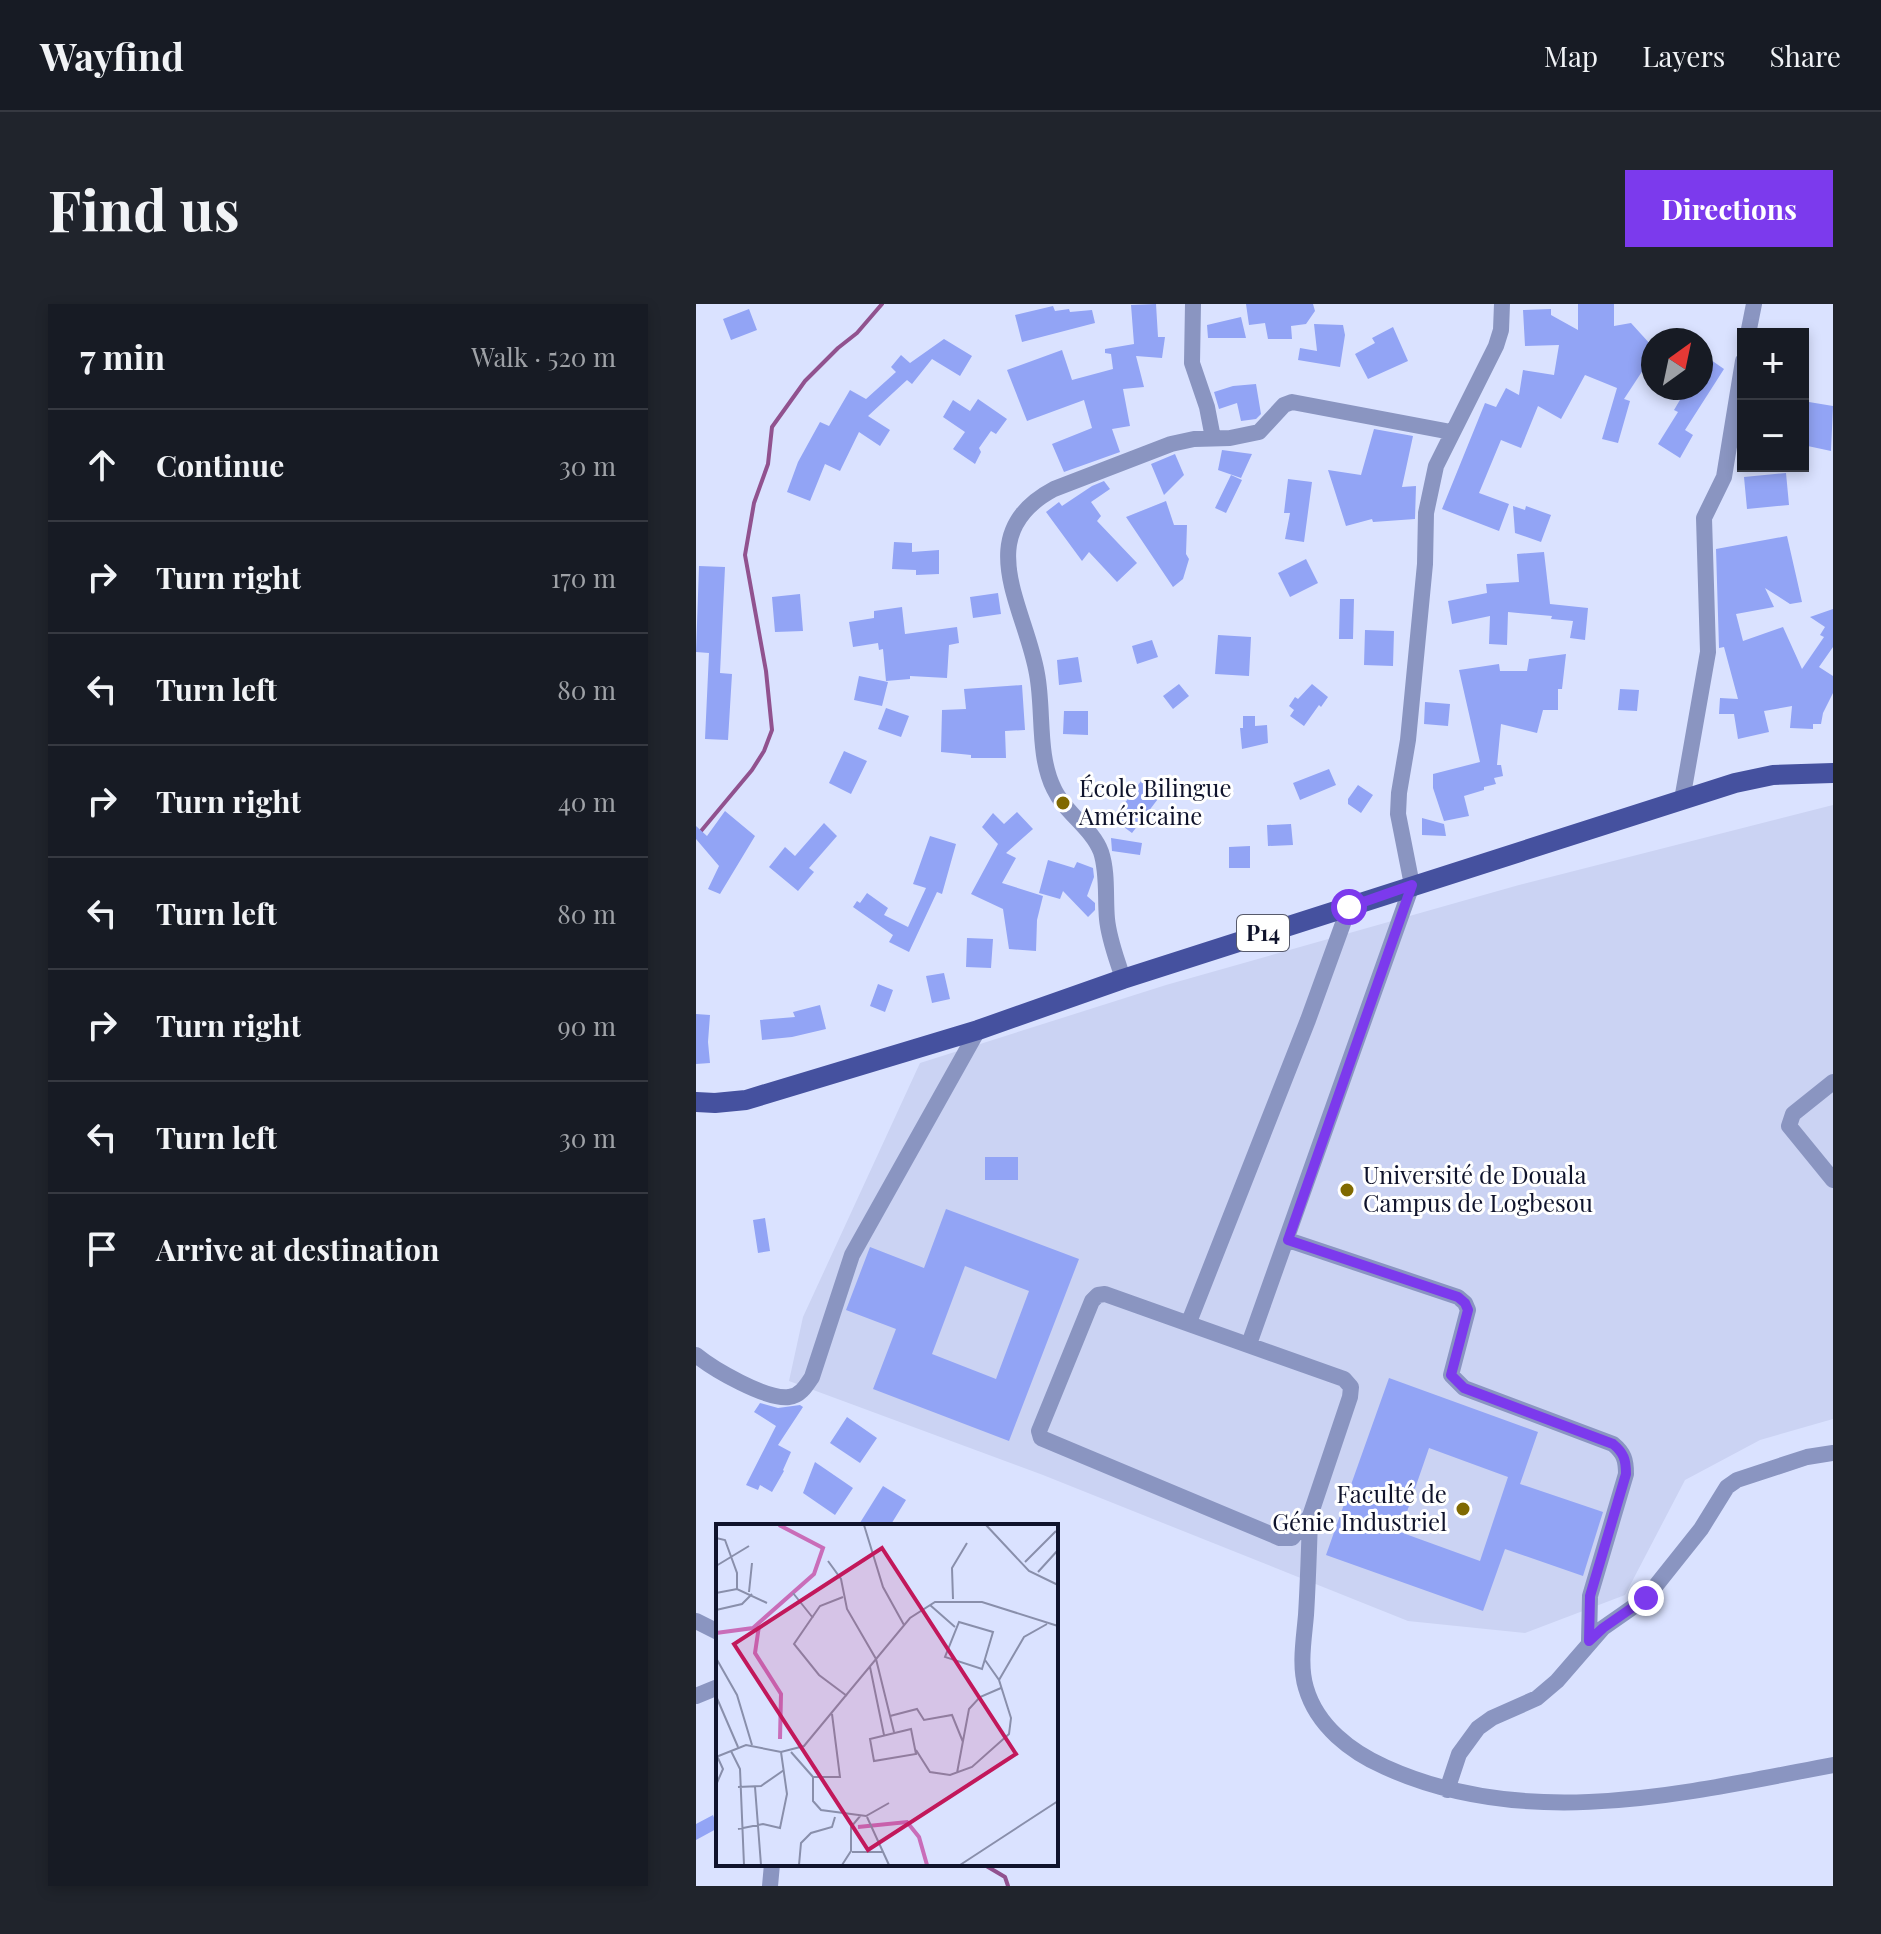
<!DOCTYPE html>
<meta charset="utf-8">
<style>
:root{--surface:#171b24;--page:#20242c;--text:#f1f3f6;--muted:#9ea1a6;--line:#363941;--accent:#7c3aed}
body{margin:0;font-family:"Playfair Display",serif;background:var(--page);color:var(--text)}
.controls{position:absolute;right:24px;top:24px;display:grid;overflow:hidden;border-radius:0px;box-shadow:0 4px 12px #0003}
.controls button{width:72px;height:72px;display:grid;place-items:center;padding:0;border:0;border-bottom:2px solid var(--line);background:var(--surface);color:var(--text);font:40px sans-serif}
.compass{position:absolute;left:945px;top:24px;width:72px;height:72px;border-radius:50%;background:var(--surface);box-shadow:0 4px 12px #0003;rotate:33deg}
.stop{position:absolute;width:24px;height:24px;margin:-18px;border:6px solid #7c3aed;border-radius:50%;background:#fff}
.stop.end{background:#7c3aed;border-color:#fff;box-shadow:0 2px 8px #0008}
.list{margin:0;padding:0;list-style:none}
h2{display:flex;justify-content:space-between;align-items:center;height:104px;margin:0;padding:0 32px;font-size:34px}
h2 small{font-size:26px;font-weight:400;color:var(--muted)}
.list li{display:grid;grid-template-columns:52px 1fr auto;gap:24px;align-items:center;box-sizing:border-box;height:112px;padding:0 32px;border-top:2px solid var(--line)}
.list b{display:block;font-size:30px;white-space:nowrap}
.list em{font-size:26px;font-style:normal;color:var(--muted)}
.icon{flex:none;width:44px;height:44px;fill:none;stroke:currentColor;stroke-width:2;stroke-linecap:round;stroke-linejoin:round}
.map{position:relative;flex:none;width:1137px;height:1582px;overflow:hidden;border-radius:0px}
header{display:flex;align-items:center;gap:48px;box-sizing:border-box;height:112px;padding:0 40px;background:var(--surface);border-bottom:2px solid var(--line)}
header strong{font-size:38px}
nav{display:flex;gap:44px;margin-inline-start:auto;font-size:28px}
.intro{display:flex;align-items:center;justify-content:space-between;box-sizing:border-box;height:192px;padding:0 48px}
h1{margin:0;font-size:56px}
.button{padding:20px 36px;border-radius:0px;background:var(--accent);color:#fff;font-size:28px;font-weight:700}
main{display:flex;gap:48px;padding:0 48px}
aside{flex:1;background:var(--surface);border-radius:0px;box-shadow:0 4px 12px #0003}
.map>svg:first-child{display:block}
.built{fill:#cbd3f3}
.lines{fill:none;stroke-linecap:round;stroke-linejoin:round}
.stream{stroke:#91528f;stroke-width:4}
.building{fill:#92a4f5;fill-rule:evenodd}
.minor{stroke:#8a95c1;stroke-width:16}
.major{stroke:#45519f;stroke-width:20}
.route{stroke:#7c3aed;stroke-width:10}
.poi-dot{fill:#806901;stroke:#fff;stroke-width:3}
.labels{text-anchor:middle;stroke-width:6;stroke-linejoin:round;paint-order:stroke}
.shield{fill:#fff;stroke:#575a6b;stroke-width:2}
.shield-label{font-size:22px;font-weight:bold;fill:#0f132c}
.poi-label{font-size:24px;fill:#0f132c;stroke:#fff;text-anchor:start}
.inset-river{fill:none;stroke:#c96db9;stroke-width:4}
.inset-road{fill:none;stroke:#898fab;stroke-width:2}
.view{fill:#c2185b;fill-opacity:0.15;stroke:#c2185b;stroke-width:4}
.inset-edge{fill:none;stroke:#0f132c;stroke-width:4}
</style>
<header>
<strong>Wayfind</strong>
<nav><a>Map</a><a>Layers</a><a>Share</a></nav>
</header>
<div class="intro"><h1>Find us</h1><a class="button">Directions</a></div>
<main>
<aside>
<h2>7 min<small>Walk · 520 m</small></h2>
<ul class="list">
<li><svg class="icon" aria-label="ahead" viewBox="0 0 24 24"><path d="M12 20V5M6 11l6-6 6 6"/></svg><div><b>Continue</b></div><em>30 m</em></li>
<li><svg class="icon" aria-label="right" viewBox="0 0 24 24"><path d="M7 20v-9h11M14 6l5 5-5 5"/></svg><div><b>Turn right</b></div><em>170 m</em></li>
<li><svg class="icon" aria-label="left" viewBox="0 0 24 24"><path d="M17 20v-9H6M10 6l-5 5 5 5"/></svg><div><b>Turn left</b></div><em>80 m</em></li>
<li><svg class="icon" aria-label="right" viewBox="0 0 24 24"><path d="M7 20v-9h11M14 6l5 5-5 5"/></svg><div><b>Turn right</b></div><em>40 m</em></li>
<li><svg class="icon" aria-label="left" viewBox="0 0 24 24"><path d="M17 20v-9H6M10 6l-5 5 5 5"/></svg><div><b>Turn left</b></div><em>80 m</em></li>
<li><svg class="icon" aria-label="right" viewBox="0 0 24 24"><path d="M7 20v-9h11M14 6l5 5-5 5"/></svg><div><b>Turn right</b></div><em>90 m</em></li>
<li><svg class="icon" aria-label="left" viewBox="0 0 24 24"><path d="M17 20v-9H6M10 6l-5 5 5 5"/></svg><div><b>Turn left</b></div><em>30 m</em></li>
<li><svg class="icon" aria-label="arrive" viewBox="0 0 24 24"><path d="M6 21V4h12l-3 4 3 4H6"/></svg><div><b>Arrive at destination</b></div></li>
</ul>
</aside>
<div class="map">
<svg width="1137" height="1582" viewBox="0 0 1137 1582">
<rect width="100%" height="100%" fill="#dae2ff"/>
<path class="built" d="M1137,501v614l-73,21 -75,40 -60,115 -100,38 -117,-12 -365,-146 -254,-94 14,-64 117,-254 246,-78 353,-100z"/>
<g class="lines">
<path class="stream" d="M0,533l56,-67 12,-19 8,-21 -6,-59 -21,-116 9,-52 14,-39 4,-37 33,-46 33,-33 19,-15 25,-29
M287,1560l22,13 3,9"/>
</g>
<path class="building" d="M460,0l2,33h7l-3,21 -26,-2 8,31 -21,2 7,37 -18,3 8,23 -56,20 -12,-28 40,-16 -8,-28 -57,21 -20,-51 55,-20 10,30 41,-11 -2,-15 -6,-1v-4l29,-5 -3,-39z
M550,0h67l2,7 -9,13 -15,2 1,13h-24l-3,-16 -16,2z
M882,0h36v22l17,-3 20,22 -6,22 -21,32 6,2 -12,42 -16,-4 15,-51 -32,-13 -24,44 -23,-13 -17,42 -20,-8 -22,53 30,11 -10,27 -57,-22 43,-106 11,4 10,-19 13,7 4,-25 31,5 5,-30 -34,1 -2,-36 28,-1v6l27,15z
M357,2l2,5 14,-2 1,3 22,-2 3,13 -73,19 -7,-27z
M53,5l8,21 -26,10 -8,-21z
M545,13l5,21h-38l-1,-13z
M618,20l29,1 2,10 -5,32 -42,-7 2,-12 17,3z
M697,23l15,34 -40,18 -13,-25 20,-11 -3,-5z
M248,35l28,17 -12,20 -28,-17 -20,25 -5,-4 -39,36 22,14 -10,16 -21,-14 -19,39 -15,-7 -15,37 -23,-9 11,-30 22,-40 9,4 21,-36 16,9 30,-27 -5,-5 10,-12 9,8z
M1005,49l23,16 -39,61 8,5 -13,23 -22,-14 20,-32 -4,-2 13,-22h14z
M560,80l5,30 -5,5 -15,2 -4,-18 -18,6 -5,-17 19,-6z
M282,95l29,20 -11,15 -5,-3 -12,17 2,4 -6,12 -22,-15 12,-17 -22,-15 10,-17 17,11z
M1107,97l30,5 -2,45 -28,-6z
M678,125l39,7 -11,51 14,-1 -1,33 -42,3 -1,-3 -26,7 -18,-56 33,5z
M526,146l30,4 -11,24 -23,-8z
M479,150l9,21 -20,20 -13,-31z
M1090,169l3,32 -42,4 -3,-32z
M535,171l11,5 -16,33 -11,-5z
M592,175l24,3 -8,60 -19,-3 5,-26h-6z
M408,177l6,8 -19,13 10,14 -4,5 40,42 -20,19 -28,-30 -7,9 -36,-49 13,-10 3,4 30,-20z
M470,197l8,24h13l-1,29 3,5 -6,20 -10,8 -47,-70z
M817,202l12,4 1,-4 25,9 -10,27 -26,-9z
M1091,232l15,66 -12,2 -25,-16 9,19 -38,7 7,27 40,-14 19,42 22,-32 -4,-2 5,-8 -15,-10 23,-8v38l-14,20 14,9v17l-10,20 -2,11h-8v5l-23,-1 2,-22 -28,5 5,21 -31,7 -4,-25h-15l1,-16 18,1 -14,-52 -5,1 -3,-99z
M198,238l18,1v9l27,-2v24l-23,1v-5l-24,-1z
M848,248l6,52 38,4 -3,32 -15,-2 3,-17 -22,-2 1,-3 -44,-4 -1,33 -18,-1 1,-28 -38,8 -4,-23 39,-8 -1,-9 33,-2 -2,-28z
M610,255l12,24 -28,14 -12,-24z
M3,262l26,1 -5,106 12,1 -4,66 -23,-1 4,-86 -13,-1z
M302,289l3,21 -28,4 -3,-21z
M104,290l3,37 -28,1 -3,-35z
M644,295h14l-1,40h-14z
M206,303l3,27 52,-7 2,16 -10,2 -2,33 -37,-2v3l-24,2 -3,-32 -4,1 -1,-7 -25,4 -4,-25 25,-4v-7z
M669,326l29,1 -1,35 -29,-1z
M522,331l33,2 -2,39 -34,-2z
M456,336l6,17 -21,7 -5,-18z
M870,350l-4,35h-4v21h-15l-6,23 -36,-9 -4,41h4l2,11 -9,2 2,6 -12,3v3l-20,6 5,20 -25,5 -11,-33v-14l47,-12 -21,-92 40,-6 1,7h27l2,-12z
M382,353l4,25 -23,3 -2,-25z
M163,372l29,6 -6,24 -28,-6z
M483,380l10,12 -16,13 -10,-13z
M616,380l16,13 -7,10 -2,-2 -15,21 -14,-10 4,-6 -5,-4 6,-9 3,2z
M326,381l3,45 -20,1 1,27h-35v-3l-30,-3 1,-42 24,-1 -2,-20z
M924,385l19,1 -2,21 -19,-1z
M729,398l25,2 -2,22 -24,-2z
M190,404l23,8 -8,21 -23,-8z
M368,407h24v24l-25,-1z
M547,412h12v10l12,-1 1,18 -26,6 -2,-21h3z
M148,447l23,10 -16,33 -22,-11z
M633,465l7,16 -36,15 -7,-17z
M448,473l20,14 -32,42 -19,-14z
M662,481l15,10 -12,18 -13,-9v-5z
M29,507l30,25 -35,58 -12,-5 11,-23 -23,-27v-13l11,10z
M321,508l16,17 -27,24 10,5 -14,25 41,13 -6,24 -1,31 -27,-2 -6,-40 -32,-15 27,-50 -16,-17 11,-14 11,11z
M726,514l22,6 2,12 -24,-1z
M128,519l13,13 -28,32 5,4 -16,19 -29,-24 16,-20 10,9z
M595,520l2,21 -25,1 -1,-21z
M234,532l26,8 -14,50 -5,-2 -28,60 -20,-10 4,-7 -40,-28 4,-6 3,2 7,-10 21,15 -4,7 24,12 18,-39 -13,-4z
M415,534l31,5 -2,12 -28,-4z
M554,542v22h-21v-21z
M352,556l26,8 3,-6 16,6 1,9 -7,19 8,7v7l-7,7 -25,-26 -3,8 -21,-6z
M271,634l26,1 -2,29 -25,-1z
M248,669l6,26 -18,4 -6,-27z
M182,680l15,6 -8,22 -15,-6z
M124,701l6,24 -34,8 -30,3 -2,-20 35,-3 -2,-5z
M0,710l14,1 -2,27 2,21 -14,1z
M289,853h33v23h-33z
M250,905l133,50 -70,182 -136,-52 23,-60 -50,-19 24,-63 54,21zM269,962l64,25 -33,88 -64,-25z
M69,914l5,33 -12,2 -5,-33z
M693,1074l149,54 -18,52 83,28 -20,64 -78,-27 -22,62 -157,-56zM733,1144l79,29 -28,84 -80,-29z
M64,1099l18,5 22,-3 3,2 -25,38 13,7 -8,18 1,1 -12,21 -12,-7 -2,5 -12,-5 30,-59 -22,-14z
M151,1113l30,21 -17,25 -30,-20z
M119,1158l38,26 -18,27 -32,-22z
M187,1182l23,14 -16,26h-32z
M17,1511l5,13 -22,12v-16z"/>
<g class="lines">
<path class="minor" d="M497,0l-1,59 15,44 6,31
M1052,30l6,-30
M986,496l26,-148 -4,-134 20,-41 19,-116
M427,675c-6,-20 -14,-39 -16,-60 -2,-21 1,-46 -6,-67 -9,-24 -36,-39 -47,-63 -17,-34 -10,-78 -17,-115 -11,-66 -68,-140 17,-185l117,-45 23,-5 36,-1 29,-6 25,-27 8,-3 159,30
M1137,778l-40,32 -4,12 44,54
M592,936l170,57 7,6 3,7 -17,65 13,13 149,56c11,9 13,16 13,30l-36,122 -1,45
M409,990l239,85 7,8 -1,10 -40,119 -18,22h-12l-239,-100 -2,-7 53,-130 6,-6z
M493,1018l119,-302 41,-113
M553,1040l163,-459 -14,-71 1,-21 9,-53 17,-176 1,-51 10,-47 60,-120 5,-16 1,-26
M0,1051c17,14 70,45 93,42 11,-1 17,-11 23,-20l40,-122 126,-225
M614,1214c-1,33 -2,65 -4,97 -2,24 -7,50 0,73 11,38 45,64 79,79 143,65 301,26 448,-2
M0,1317l22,11
M0,1392l22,-9
M751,1486l12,-36 19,-26 14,-10 45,-20 20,-17 46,-53 43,-30 55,-69 26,-42 10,-7 70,-23 26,-4
M74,1582l2,-22"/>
<path class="major" d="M0,798l19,1 31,-3 232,-70 145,-51 612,-196 38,-8 60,-2"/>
</g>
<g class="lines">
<path class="route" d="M653,603l63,-22 -124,355 170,57 7,6 3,7 -17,65 13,13 149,56c11,9 13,16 13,30l-36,122 -1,45 14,-13 43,-30"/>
</g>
<g class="poi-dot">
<circle cx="367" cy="499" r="8"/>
<circle cx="651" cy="886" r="8"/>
<circle cx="767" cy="1205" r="8"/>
</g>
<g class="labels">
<rect class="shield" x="541" y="611" width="52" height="36" rx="6"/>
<g class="shield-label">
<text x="567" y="637">P14</text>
</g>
<g class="poi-label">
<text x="383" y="493">École Bilingue<tspan x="383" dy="28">Américaine</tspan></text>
<text x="667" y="880">Université de Douala<tspan x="667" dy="28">Campus de Logbesou</tspan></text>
<text x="751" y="1199" text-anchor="end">Faculté de<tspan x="751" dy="28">Génie Industriel</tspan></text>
</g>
</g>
<g transform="translate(20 1220)">
<rect width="342" height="342" fill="#dae2ff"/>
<path class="inset-river" d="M43,102l-4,27 26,41 -1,45M0,109l37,-5 61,-54 9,-26 -44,-23M142,303l49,-5 12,15 8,28"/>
<path class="inset-road" d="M148,1l19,62 21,38M270,1l43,46 29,14M0,14l9,2 12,33v16M112,37l13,18 6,30 29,50 18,73M309,38l31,-31M0,42l33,-20M322,48l20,-22M33,68l3,-29M0,69l21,-4 30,14M77,69l20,25M127,73l-23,9 -26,38 25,31 28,21M237,75l-1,-31 15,-25M214,81l25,22M0,86l26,-6 10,-10M243,98l34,10 -11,37 -37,-12zM0,134l21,37 15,50M154,143l14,68M283,156l25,-43 23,-13M0,172l22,51M174,192l27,-7 7,11 28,-5 11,27M195,205l5,25 -42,7 -4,-22zM200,226l14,22 20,3 22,-8 37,-33 2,-16 -12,-38 -14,-20M15,227l9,18 4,96M75,228l22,25v24l8,9 45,6 23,-13M0,233l30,-12 35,7 23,-6 106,-128 25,-16h47l76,24M241,249l12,-64 11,-12 21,-9M97,253h27l-8,-63M0,261l7,-16 -6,-13M22,263l23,-1 23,-16M39,263l6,78M151,293l22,48M22,305l25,-5 17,4 7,-34 -6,-42M136,328h30M83,341l2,-22 10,-10 21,-6 3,-10M126,341l9,-14v-24l10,-12M244,341l98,-64"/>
<path class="view" d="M166,24l134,206 -148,96 -134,-206z"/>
<rect width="342" height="342" class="inset-edge"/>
</g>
</svg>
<div class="controls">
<button>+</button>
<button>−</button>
</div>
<svg class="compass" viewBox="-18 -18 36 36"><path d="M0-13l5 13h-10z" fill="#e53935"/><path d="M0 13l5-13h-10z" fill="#9ea1a6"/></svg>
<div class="stop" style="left:653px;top:603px"></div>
<div class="stop end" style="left:950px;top:1294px"></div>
</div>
</main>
